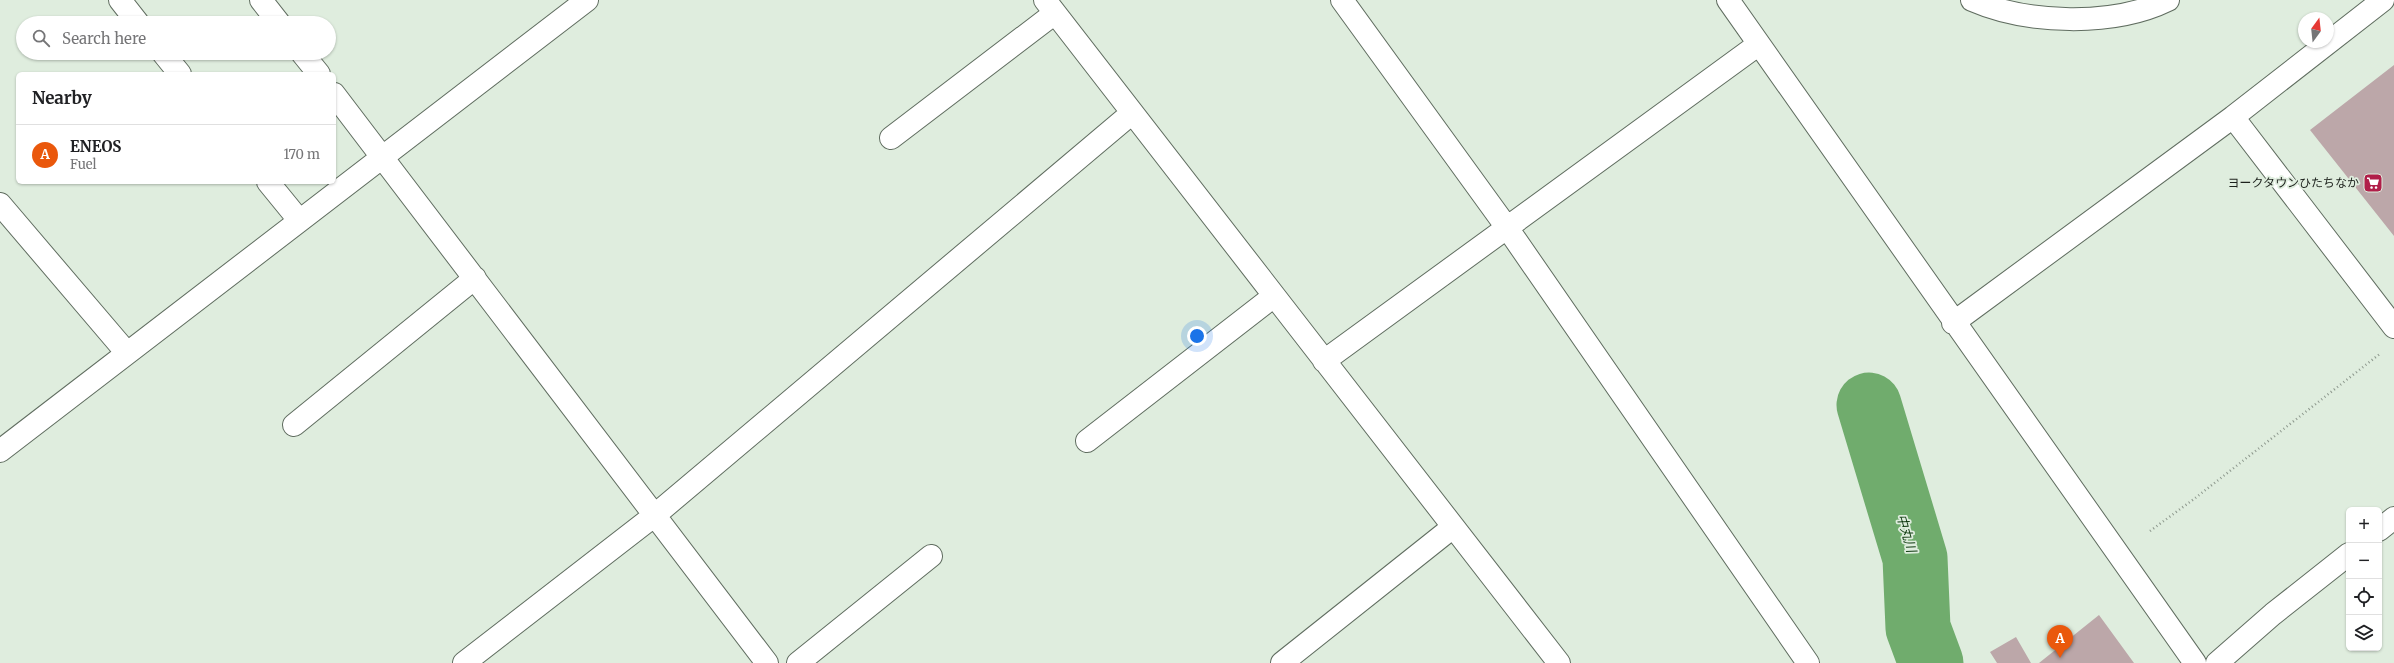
<!DOCTYPE html>
<meta charset="utf-8">
<style>
:root{--surface:#fff;--page:#f6f6f6;--text:#202124;--muted:#757577;--line:#e0e0e0;--accent:#ea580c}
body{margin:0;font-family:Merriweather,"Noto Sans JP",serif;background:var(--page);color:var(--text)}
.controls{position:absolute;right:12px;bottom:12px;display:grid;overflow:hidden;border-radius:6px;box-shadow:0 1px 3px #0004}
.controls button{width:36px;height:36px;display:grid;place-items:center;padding:0;border:0;border-bottom:1px solid var(--line);background:var(--surface);color:var(--text);font:20px sans-serif}
.compass{position:absolute;left:2298px;top:12px;width:36px;height:36px;border-radius:50%;background:var(--surface);box-shadow:0 1px 3px #0004;rotate:15deg}
.you{position:absolute;left:1197px;top:336px;width:14px;height:14px;margin:-10px;border:3px solid #fff;border-radius:50%;background:#1a73e8;box-shadow:0 0 0 6px #1a73e833}
.badge{display:grid;place-items:center;width:26px;height:26px;border-radius:50%;background:var(--accent);color:#fff;font-size:13px;font-weight:700}
.pin{position:absolute;translate:-50% -33px;filter:drop-shadow(0 1px 2px #0008)}
.pin::after{content:'';position:absolute;top:21px;width:14px;height:12px;background:inherit;clip-path:polygon(0 0,100% 0,50% 100%)}
.list{margin:0;padding:0;list-style:none}
h2{display:flex;justify-content:space-between;align-items:center;height:52px;margin:0;padding:0 16px;font-size:17px}
h2 small{font-size:13px;font-weight:400;color:var(--muted)}
.list li{display:grid;grid-template-columns:26px 1fr auto;gap:12px;align-items:center;box-sizing:border-box;height:60px;padding:0 16px;border-top:1px solid var(--line)}
.list b{display:block;font-size:15px;white-space:nowrap}
.list p{margin:0;font-size:13px;white-space:nowrap;color:var(--muted)}
.list em{font-size:13px;font-style:normal;color:var(--muted)}
.icon{flex:none;width:22px;height:22px;fill:none;stroke:currentColor;stroke-width:2;stroke-linecap:round;stroke-linejoin:round}
.map{position:relative;flex:none;width:2394px;height:663px;overflow:hidden}
.search{position:absolute;background:var(--surface);box-shadow:0 1px 3px #0004;left:16px;top:16px;width:320px;height:44px;display:flex;align-items:center;gap:10px;box-sizing:border-box;padding:0 14px;border-radius:22px;color:var(--muted);font-size:15px}
.panel{position:absolute;background:var(--surface);box-shadow:0 1px 3px #0004;left:16px;top:72px;width:320px;height:112px;border-radius:6px}
.map>svg:first-child{display:block}
.water{fill:#70ac6d}
.lines{fill:none;stroke-linecap:round;stroke-linejoin:round}
.river{stroke:#70ac6d;stroke-width:65}
.building{fill:#bca7a9}
.minor-casing{stroke:#606d60;stroke-width:24}
.path{stroke:#8d988d;stroke-width:2.5;stroke-dasharray:1 3;stroke-linecap:butt}
.minor{stroke:#fff;stroke-width:22}
.labels{text-anchor:middle;stroke-width:3.5;stroke-linejoin:round;paint-order:stroke}
.poi-label{font-size:12px;fill:#1d221d;stroke:#dfedde;text-anchor:end}
.water-label{font-size:13px;font-style:italic;fill:#0d380e;stroke:#dfedde}
</style>
<div class="map">
<svg width="2394" height="663" viewBox="0 0 2394 663">
<rect width="100%" height="100%" fill="#dfedde"/>
<path class="water" d="M1917,609l32,54h-41z"/>
<g class="lines">
<path class="river" d="M1869,405l46,153 3,70 13,35"/>
</g>
<path class="building" d="M2394,65v171l-84,-106z
M2099,615l35,48h-95z
M2016,637l15,26h-34l-7,-11z"/>
<g class="lines">
<defs>
<path id="minor" d="M120,0l18,23
M261,0l18,23
M1045,0l514,663
M1342,0l166,229 300,434
M1728,0l467,663
M1972,0c55,24 141,27 196,0
M163,53l17,21
M302,53l17,21
M334,94l433,569
M2233,117l161,210
M891,138l164,-125
M268,182l31,38
M0,204l127,149
M1953,323l280,-206 150,-117
M1324,361l435,-317
M294,425l181,-147
M1087,441l187,-145
M0,451l587,-451
M2379,530l15,-12
M464,663l191,-148 477,-402
M798,663l133,-107
M1282,663l171,-136
M2217,663l56,-49 76,-60"/>
</defs>
<use href="#minor" class="minor-casing"/>
<path class="path" d="M2150,531l44,-32 187,-146"/>
<use href="#minor" class="minor"/>
</g>
<defs>
<symbol id="supermarket-square" viewBox="-11 -11 22 22"><rect x="-9" y="-9" width="18" height="18" rx="4" fill="#b01e49" stroke="#dfedde"/><path d="M-6-5.5h2.5l.6 2H6L4.5 2H-2.5L-4.4-4H-6ZM-1.5 3.2a1.3 1.3 0 1 0 .1 0ZM3 3.2a1.3 1.3 0 1 0 .1 0Z" fill="#fff"/></symbol>
</defs>
<g fill-rule="evenodd">
<use href="#supermarket-square" x="2362" y="172" width="22" height="22"/>
</g>
<g class="labels">
<g class="poi-label">
<text x="2359" y="187">ヨークタウンひたちなか</text>
</g>
<g class="water-label">
<text transform="translate(1907 533) rotate(74)" y="5">中丸川</text>
</g>
</g>
</svg>
<div class="controls">
<button>+</button>
<button>−</button>
<button><svg class="icon" aria-label="locate" viewBox="0 0 24 24"><circle cx="12" cy="12" r="6"/><path d="M12 2v4M12 18v4M2 12h4M18 12h4"/></svg></button>
<button><svg class="icon" aria-label="layers" viewBox="0 0 24 24"><path d="M12 4l9 5-9 5-9-5zM3 14l9 5 9-5"/></svg></button>
</div>
<svg class="compass" viewBox="-18 -18 36 36"><path d="M0-13l5 13h-10z" fill="#e53935"/><path d="M0 13l5-13h-10z" fill="#757577"/></svg>
<div class="you"></div>
<div class="pin badge" style="left:2060px;top:658px">A</div>
<div class="search"><svg class="icon" aria-label="search" viewBox="0 0 24 24"><circle cx="10" cy="10" r="6"/><path d="M15 15l6 6"/></svg>Search here</div>
<section class="panel">
<h2>Nearby<small></small></h2>
<ul class="list">
<li><span class="badge">A</span><div><b>ENEOS</b><p>Fuel</p></div><em>170 m</em></li>
</ul>
</section>
</div>
